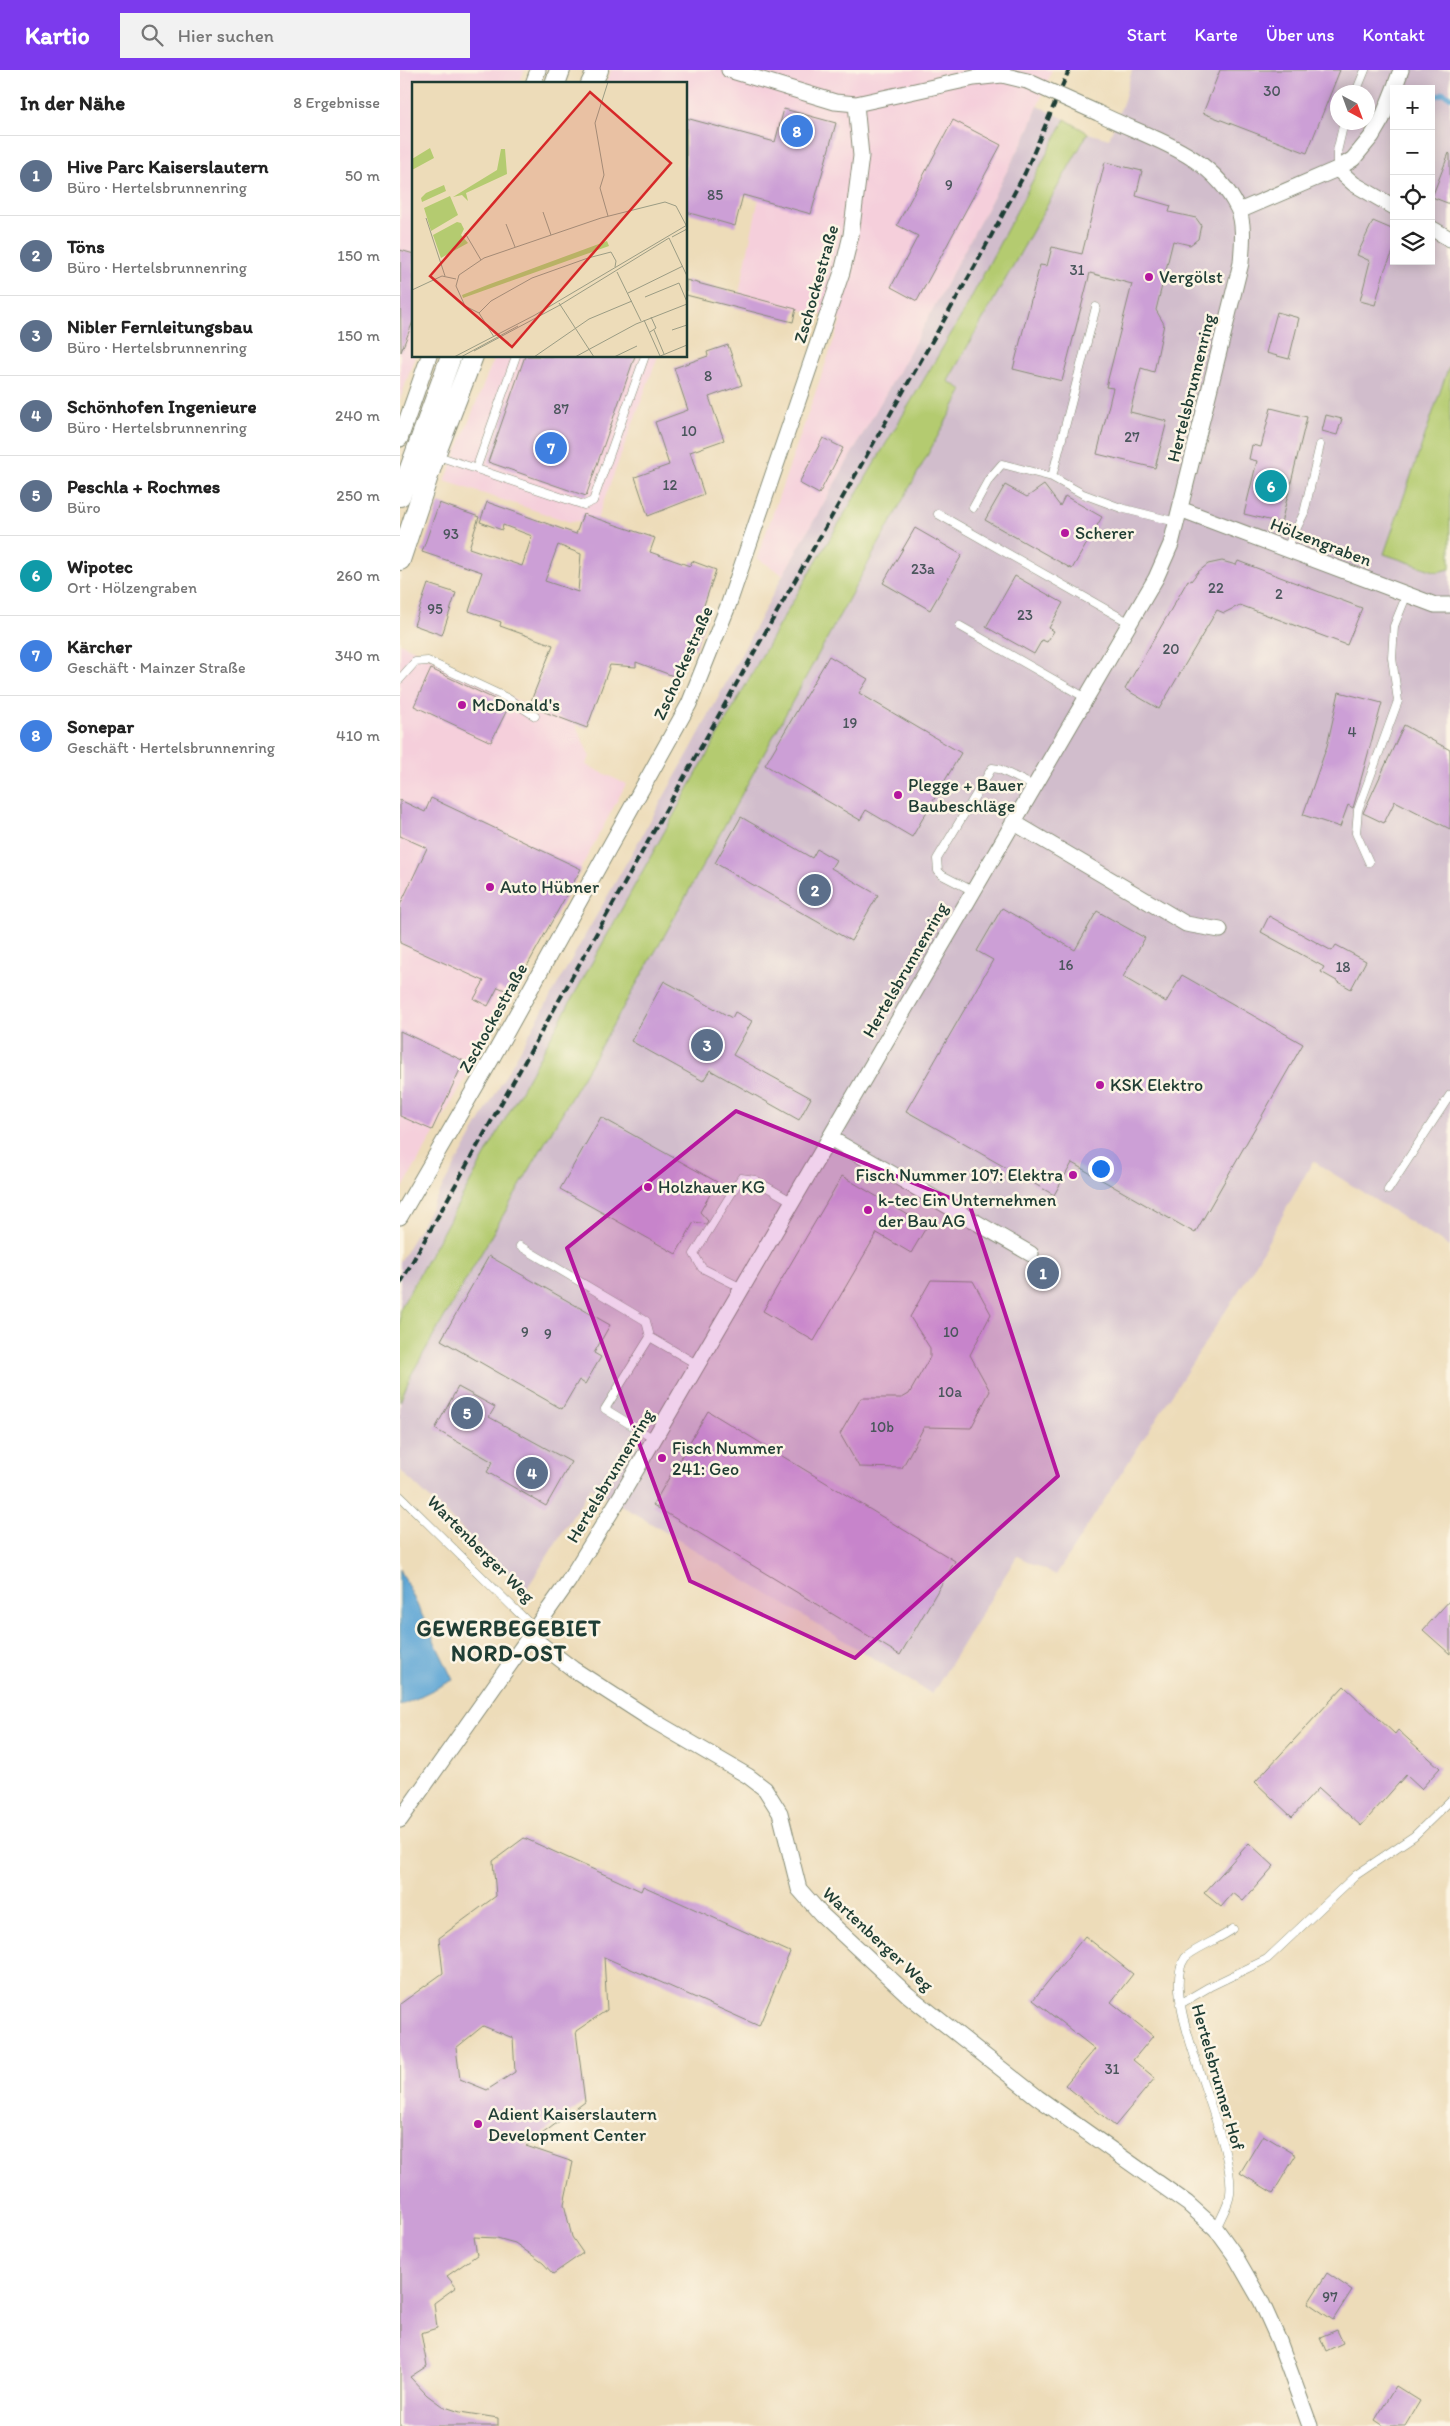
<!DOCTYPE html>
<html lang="de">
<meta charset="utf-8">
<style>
:root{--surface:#fff;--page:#f2f2f2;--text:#222;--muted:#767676;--line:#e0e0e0;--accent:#7c3aed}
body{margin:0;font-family:Itim,sans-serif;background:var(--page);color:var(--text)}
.controls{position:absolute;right:15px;top:15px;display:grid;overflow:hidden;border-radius:0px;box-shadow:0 2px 12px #0003}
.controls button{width:45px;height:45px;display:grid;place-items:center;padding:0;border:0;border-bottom:1px solid var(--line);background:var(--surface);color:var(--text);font:25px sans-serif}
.compass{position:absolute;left:930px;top:15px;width:45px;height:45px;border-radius:50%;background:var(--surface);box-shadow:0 2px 12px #0003;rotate:139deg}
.you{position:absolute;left:700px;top:1098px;width:18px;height:18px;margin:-12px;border:4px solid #fff;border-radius:50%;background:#1a73e8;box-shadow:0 0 0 8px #1a73e833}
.badge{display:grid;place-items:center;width:32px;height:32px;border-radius:50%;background:var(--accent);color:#fff;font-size:16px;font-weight:700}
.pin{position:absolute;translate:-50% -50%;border:2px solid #fff;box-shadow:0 1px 5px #0006}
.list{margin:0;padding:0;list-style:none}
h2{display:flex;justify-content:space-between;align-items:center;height:65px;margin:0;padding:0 20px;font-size:21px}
h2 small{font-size:16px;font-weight:400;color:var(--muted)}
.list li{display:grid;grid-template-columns:32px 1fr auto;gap:15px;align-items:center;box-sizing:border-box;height:80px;padding:0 20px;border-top:1px solid var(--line)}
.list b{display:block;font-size:19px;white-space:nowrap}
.list p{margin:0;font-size:16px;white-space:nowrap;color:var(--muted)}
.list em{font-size:16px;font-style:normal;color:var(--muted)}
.icon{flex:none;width:28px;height:28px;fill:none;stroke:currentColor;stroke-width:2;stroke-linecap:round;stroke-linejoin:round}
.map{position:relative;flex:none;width:1050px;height:2356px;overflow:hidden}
header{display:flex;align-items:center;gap:30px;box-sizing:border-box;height:70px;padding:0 25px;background:var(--accent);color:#fff}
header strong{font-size:24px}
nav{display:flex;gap:28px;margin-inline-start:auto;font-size:18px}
.search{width:350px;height:45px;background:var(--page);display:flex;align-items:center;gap:12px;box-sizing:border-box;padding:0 18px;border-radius:0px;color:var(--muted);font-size:19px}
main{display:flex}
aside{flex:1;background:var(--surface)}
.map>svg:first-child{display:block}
.built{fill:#f5cfdb}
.industrial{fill:#d1bdcc;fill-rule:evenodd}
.green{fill:#b4cb70;stroke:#6a8452}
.water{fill:#60a7d6;stroke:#407285}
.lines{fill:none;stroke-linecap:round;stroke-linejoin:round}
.stream{stroke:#60a7d6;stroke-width:5.5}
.building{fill:#cc9fd6;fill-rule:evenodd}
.lane-casing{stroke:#868c76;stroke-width:9}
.street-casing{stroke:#868c76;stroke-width:17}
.secondary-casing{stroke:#868c76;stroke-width:22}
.lane{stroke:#fff;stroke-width:8}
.street{stroke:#fff;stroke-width:15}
.secondary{stroke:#fff;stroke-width:20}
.rail{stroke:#1f3d34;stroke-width:4;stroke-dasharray:8 4;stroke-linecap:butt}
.street-bridge-casing{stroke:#868c76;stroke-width:17;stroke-linecap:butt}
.street-bridge{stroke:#fff;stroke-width:15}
.marked{fill:#b5179e;fill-opacity:0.2;stroke:#b5179e;stroke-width:4;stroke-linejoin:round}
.poi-dot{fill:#b5179e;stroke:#fcf5e5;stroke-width:2}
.labels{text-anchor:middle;stroke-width:5;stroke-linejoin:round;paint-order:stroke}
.number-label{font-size:15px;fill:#4a565c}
.poi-label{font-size:18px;fill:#1f3d34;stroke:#fcf5e5;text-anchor:start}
.street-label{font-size:18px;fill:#1f3d34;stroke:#fcf5e5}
.district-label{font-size:22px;font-weight:bold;letter-spacing:1px;fill:#1f3d34;stroke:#fcf5e5}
.inset-road{fill:none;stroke:#9b9c84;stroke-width:1}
.view{fill:#d62828;fill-opacity:0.15;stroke:#d62828;stroke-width:2.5}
.inset-edge{fill:none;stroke:#1f3d34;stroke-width:2.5}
</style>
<header>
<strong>Kartio</strong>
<div class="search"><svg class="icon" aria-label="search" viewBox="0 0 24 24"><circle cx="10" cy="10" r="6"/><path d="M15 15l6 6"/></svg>Hier suchen</div>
<nav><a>Start</a><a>Karte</a><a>Über uns</a><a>Kontakt</a></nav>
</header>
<main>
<aside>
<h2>In der Nähe<small>8 Ergebnisse</small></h2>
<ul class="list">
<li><span class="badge" style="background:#5c6f8a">1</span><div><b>Hive Parc Kaiserslautern</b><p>Büro · Hertelsbrunnenring</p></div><em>50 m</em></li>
<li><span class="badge" style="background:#5c6f8a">2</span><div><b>Töns</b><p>Büro · Hertelsbrunnenring</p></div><em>150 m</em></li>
<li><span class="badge" style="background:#5c6f8a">3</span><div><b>Nibler Fernleitungsbau</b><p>Büro · Hertelsbrunnenring</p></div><em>150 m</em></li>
<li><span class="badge" style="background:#5c6f8a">4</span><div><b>Schönhofen Ingenieure</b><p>Büro · Hertelsbrunnenring</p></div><em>240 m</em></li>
<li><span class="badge" style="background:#5c6f8a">5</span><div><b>Peschla + Rochmes</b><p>Büro</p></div><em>250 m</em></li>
<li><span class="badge" style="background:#0f9aa8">6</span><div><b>Wipotec</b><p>Ort · Hölzengraben</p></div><em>260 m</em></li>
<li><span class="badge" style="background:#3f7fe0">7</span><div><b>Kärcher</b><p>Geschäft · Mainzer Straße</p></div><em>340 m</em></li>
<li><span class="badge" style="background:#3f7fe0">8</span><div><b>Sonepar</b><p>Geschäft · Hertelsbrunnenring</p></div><em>410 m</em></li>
</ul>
</aside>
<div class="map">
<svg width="1050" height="2356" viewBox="0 0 1050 2356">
<rect width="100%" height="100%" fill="#fcf5e5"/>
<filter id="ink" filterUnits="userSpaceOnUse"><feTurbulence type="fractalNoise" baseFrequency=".02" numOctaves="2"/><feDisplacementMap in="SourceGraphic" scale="10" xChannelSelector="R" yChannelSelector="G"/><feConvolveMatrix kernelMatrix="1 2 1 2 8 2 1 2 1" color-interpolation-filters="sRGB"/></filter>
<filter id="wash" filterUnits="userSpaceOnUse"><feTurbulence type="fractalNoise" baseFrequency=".0096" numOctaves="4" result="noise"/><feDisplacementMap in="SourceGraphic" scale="20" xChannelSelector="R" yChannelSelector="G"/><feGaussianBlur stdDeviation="1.12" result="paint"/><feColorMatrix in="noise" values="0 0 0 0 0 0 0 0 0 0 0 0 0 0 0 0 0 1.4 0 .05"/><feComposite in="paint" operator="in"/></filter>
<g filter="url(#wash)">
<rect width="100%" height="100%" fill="#eddcb9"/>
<path class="built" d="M0,0h125l-6,14h-105l1,272 -15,44z
M211,0h441l-25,64 -108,201 -136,240 -26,-17 84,-238 -102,-26 24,-116 -77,-23v-71h-81z
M95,286h163l-61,163 -27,3 -125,-41z
M0,573l129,63 46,17 15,34 -4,8 40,19 -113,211 -113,198z"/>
<path class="industrial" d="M732,0h318v1177l-137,-86 -61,109 -196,305 -39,-19 -85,138 -341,-207 -65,103 -126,-120v-68l11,-27 252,-437 300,-548 -15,-9 140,-248 21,6 15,-39zM994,19h37v172h-37zM938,22h30v30h-30z
M638,36l27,13 -103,196 -182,308 -287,524 -93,164v-49l292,-515 91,-172 136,-240 108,-201z"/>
<path class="green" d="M665,49l23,14 -140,248 15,9 -300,548 -252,437 -11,27v-93l380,-686 182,-308z
M1050,293v206l-13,3 -53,-18z"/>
<path class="water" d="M0,1499l53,111 -53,26z"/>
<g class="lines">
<path class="stream" d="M1034,27l10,-4 6,4"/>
</g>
<g id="blocks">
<path class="building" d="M820,0h120l-33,83 -104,-40z
M384,39l52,14 -25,91 -68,-19 -8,31 -49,-14v-94l89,24z
M553,50l48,25 -84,156 -26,-14 27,-51 -21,-11z
M1049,83l1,1v50l-18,-7z
M705,92l37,9 -6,25 35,10 -2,6 27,6 5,7 -3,14 -8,6 -17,-4 -17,69 8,14 -10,48 -13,-4 -11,44 37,9 -12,47 -58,-14 16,-66 -7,-1 26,-103 -42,-11 -28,108 -49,-12 27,-104 7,1 5,-19 30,7z
M973,151l21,9v20l-9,19 -10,36 -15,-4 10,-40 -13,-6z
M0,180l14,4v65l-13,33z
M286,210l110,29 -3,13 -107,-27z
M877,242l22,6 -10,41 -23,-6z
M328,275l14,40 -33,12 15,43 -34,12 14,42 -56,22 -13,-39 34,-12 -14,-43 33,-12 -14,-42 34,-12 -1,-4z
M125,286h110l-49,140 -98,-34z
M871,338l36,9 -26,106 -37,-9 13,-53 -8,-2 3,-14 9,2z
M926,345l16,4 -5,16 -15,-4z
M423,368l20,10 -24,46 -20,-11z
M605,415l22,12 17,-12 16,21 5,-10 37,21 -30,52 -87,-49z
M87,432l89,32 7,-20 72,24 -5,14 40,14 2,-5 24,9 -14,41 6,2 -13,36 -8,-3 -11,31 -40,-15v5l-26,-2 -23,63 -58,-22 24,-61 -53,-19 1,-4 -32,-11 13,-39 -60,-20 17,-49 40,14 -10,31 53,18 10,-30 -29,-11 -1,5 -22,-8zM158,475l23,9 -3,38 -33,-11z
M515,458l47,27 -32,55 -47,-27z
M822,491l14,4 2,-4 124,47 -15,37 -107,-40 -16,8 -7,-3 -58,99 -34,-20 63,-109 3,1 7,-9 10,-8z
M615,506l48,27 -14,25 5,3 -7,11 -5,-2 -8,14 -48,-27z
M28,514l28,9 -14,42 -28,-10z
M429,586l39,23 -9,14 102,60 -49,84 -46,-27 -6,10 -95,-55z
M31,599l78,37 -18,36 -77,-36z
M939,622l43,11 -27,98 -2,7 -5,-3 -8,22 -37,-12 24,-69z
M1004,655l46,25v79l-55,-28 -11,22 -21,-10z
M31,728l150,71 -69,124 -14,-6 -10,19 -14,-7 10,-18 -84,-38v-38l27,-57 -27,-12v-36l25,12z
M341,747l71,41 5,-9 19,11 -5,8 47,27 -27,46 -136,-78z
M602,838l73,42 22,-39 48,27 -22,39 43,25 16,-27 121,69 -108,189 -123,-70 -18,32 -148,-84 87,-151 -16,-9z
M869,846l63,35 4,-6 30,16 -15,28 -30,-17 3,-5 -63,-35z
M264,911l68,37 3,-6 17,9 -19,34 78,43 -12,22 -89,-50 -7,11 -72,-40z
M0,961l64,30 -32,69 -32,-14z
M201,1047l116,65 -17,30 8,9 -2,3 -12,-2 -18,32 -116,-65z
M442,1106l85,50 -16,27 -34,-20 -63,108 -51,-30z
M89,1186l121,69 -16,28 7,4 -16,27 -6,-4 -17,29 -121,-69z
M531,1210l42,1 18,33 -21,41 20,36 -19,37 -47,-1 -22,41 -43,-1 -19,-33 21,-36h41l7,-4 21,-37v-9l-20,-31z
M58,1317l37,20 -6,10 82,45 -25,44 -59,-34 6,-10 -58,-33z
M308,1341l247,150 -55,94 -247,-150z
M1050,1530v54l-27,-24z
M944,1616l51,48 3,-4 42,38 -19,21 -15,-14 -45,51 -42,-38 -27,29 -37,-35z
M124,1768l117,53 2,-5 147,66 -31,74 -155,-69 3,53 -31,21 9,71 -59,44 47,16 -9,42 8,33 11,16 -30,21 -10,-11 -28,-20 -18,-5 -23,-1 3,18 -30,21 9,11 -22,16 3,25 -16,5 6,33 -17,11 17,18 15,11 18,6 38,6v8h-98v-422l43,-31 -4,-35 57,-42 -3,-35zM83,1956l30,12 2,34 -28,18 -27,-11 -4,-31z
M849,1773l25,23 -31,35 -10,-8 -12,14 -17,-14z
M685,1866l48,38 -22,28 42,34 -20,24 22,18 -40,48 -50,-41 30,-36 -62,-49z
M863,2065l33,20 -23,38 -33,-20z
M927,2203l25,17 -19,30 -25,-17z
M937,2260l6,13 -17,8 -6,-14z
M996,2316l24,15 -15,25h-21l-9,-6z"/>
</g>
</g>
<g filter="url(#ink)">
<use href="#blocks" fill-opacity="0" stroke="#868c76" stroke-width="1"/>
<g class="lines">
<defs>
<path id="lane" d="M956,22l9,-22
M937,99v-17l7,-30
M35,385l149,50 9,-4 52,-145
M76,399l40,-113
M652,407l31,17 38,14 55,14
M573,438l16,-29 13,-15 50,13 44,-170
M538,444l192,109
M887,478l17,-35 16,-68
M560,556l126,72
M0,609l15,-17 13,-1 79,37 28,18
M969,792l-13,-29 2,-23 40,-109 -6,-43 2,-32 13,-32
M573,821l-31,-16 -4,-4 -1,-12 55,-91 7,1 35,17
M988,1120l62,-95
M120,1176l126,75 4,16 48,28
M342,1218l-40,-20 -8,-14 47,-76 14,2 38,22
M250,1267l-45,72 49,30
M0,1426l135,133
M780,1934l29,-17 58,-28 89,-84 58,-39 36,-35
M816,2159c4,-10 13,-24 14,-35 7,-54 -74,-195 -45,-236 6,-8 37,-20 48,-29"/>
<path id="street" d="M329,0l106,32 21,2 118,-26 28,-3 25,6
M133,14l5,-14
M994,19l7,-19
M937,99l17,15 40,23
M839,141l98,-42 16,-10 19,-23 10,-17 12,-30
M1031,158l19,11
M0,369l29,-83
M780,439l255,96h15
M613,752l173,102 34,6
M430,1068l201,116
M0,1147l91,-157 198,-356 39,-98 114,-334 9,-37 10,-79 -5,-52
M130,1566l43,33 79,51 96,56 17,13 15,24 19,76 22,25 87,81 129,102 150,106 29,26 18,25 27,47 18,40 31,85
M0,1750l168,-238 54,-88 534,-916 15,-34 70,-281c1,-16 4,-39 -3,-54 -27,-57 -88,-70 -140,-96"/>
<path id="secondary" d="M155,14l5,-14
M191,14l7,-14
M0,426l51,-140
M0,490l35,-105 38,-99"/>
</defs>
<use href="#lane" class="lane-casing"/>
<use href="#street" class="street-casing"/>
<use href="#secondary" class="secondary-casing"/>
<use href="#lane" class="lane"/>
<use href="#street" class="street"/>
<use href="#secondary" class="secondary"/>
<path class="rail" d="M0,1214l361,-644 214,-374 50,-93 44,-103"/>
<defs>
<path id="street-bridge" d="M627,11l71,32"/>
</defs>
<use href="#street-bridge" class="street-bridge-casing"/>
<use href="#street-bridge" class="street-bridge"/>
</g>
</g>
<path class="marked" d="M336,1041l234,95 88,270 -203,182 -165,-77 -123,-333z"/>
<g class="poi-dot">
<circle cx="749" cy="207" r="5"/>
<circle cx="665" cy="463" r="5"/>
<circle cx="62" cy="635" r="5"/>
<circle cx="498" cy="725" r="5"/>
<circle cx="90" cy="817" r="5"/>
<circle cx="700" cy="1015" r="5"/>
<circle cx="673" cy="1105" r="5"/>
<circle cx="248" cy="1117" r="5"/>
<circle cx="468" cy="1140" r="5"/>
<circle cx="262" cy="1388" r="5"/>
<circle cx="78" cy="2054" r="5"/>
</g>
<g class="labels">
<g class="number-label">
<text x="872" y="26">30</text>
<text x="549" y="120">9</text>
<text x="315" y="130">85</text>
<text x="677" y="205">31</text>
<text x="308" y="311">8</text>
<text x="161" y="344">87</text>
<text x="289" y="366">10</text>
<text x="732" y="372">27</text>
<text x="270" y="420">12</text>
<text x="51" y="469">93</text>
<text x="523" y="504">23a</text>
<text x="816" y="523">22</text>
<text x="879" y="529">2</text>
<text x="35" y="544">95</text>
<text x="625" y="550">23</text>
<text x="771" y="584">20</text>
<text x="450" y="658">19</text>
<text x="952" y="667">4</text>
<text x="666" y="900">16</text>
<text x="943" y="902">18</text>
<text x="125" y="1267">9</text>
<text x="551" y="1267">10</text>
<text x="148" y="1269">9</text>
<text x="550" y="1327">10a</text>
<text x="482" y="1362">10b</text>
<text x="712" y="2004">31</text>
<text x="930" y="2232">97</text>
</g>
<g class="poi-label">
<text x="759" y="213">Vergölst</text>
<text x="675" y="469">Scherer</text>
<text x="72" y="641">McDonald's</text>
<text x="508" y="721">Plegge + Bauer<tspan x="508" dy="21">Baubeschläge</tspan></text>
<text x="100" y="823">Auto Hübner</text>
<text x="710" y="1021">KSK Elektro</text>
<text x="663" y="1111" text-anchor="end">Fisch Nummer 107: Elektra</text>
<text x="258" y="1123">Holzhauer KG</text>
<text x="478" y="1136">k-tec Ein Unternehmen<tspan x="478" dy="21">der Bau AG</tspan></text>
<text x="272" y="1384">Fisch Nummer<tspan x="272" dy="21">241: Geo</tspan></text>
<text x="88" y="2050">Adient Kaiserslautern<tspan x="88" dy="21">Development Center</tspan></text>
</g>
<g class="street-label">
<text transform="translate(416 214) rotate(-74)" y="6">Zschockestraße</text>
<text transform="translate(791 318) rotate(-76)" y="6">Hertelsbrunnenring</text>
<text transform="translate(921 472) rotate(21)" y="6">Hölzengraben</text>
<text transform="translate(283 593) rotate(-66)" y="6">Zschockestraße</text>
<text transform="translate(505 900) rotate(-60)" y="6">Hertelsbrunnenring</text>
<text transform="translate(93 948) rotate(-61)" y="6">Zschockestraße</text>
<text transform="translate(210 1406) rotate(-59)" y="6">Hertelsbrunnenring</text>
<text transform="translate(81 1479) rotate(45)" y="6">Wartenberger Weg</text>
<text transform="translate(478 1869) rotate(43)" y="6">Wartenberger Weg</text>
<text transform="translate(818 2007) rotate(74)" y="6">Hertelsbrunner Hof</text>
</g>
<g class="district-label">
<text x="109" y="1566">GEWERBEGEBIET<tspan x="109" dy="25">NORD-OST</tspan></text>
</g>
</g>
<g transform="translate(12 12)">
<rect width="275" height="275" fill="#eddcb9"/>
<path d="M18,66l4,10 -22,12v-11zM89,67h4l2,25 -41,19 2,8 -6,-6 -9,2 44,-27zM32,103l2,6 -24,11 -1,-4 5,-5zM38,114l8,19 -27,16 -7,-23zM45,140l4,1 3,6 -3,6 7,8 -27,15 -8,-23zM195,159l2,5 -146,52 -1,-3 28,-11z" fill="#b4cb70"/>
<path class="inset-road" d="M131,130l8,23M196,134l-8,-28 4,-13 -9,-52 13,-41M14,136l19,58M94,142l9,23M53,151l16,27M260,155l15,-8M205,190l24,49M0,208l30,-14 14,3M216,211l55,-27M233,215l34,-14 8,19M147,221l35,54M67,231l12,-12 41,-23 56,-20 23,-6 5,9 -1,6M232,238l16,36M242,248l10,24M260,248l15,-5M238,250l6,-4 -5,-11M82,255l-15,-24 -14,-7 -9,-20 3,-11 25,-17 117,-40 64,-16 11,4 10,19M62,269l86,-46 109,-67 18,38M42,275l81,-42 152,-90M49,275l57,-31M122,275l55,-38 43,-18M163,275l61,-33 51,-20M202,275l23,-11M246,275l29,-12"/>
<path class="view" d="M178,10l81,71 -159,184 -82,-71z"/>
<rect width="275" height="275" class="inset-edge"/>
</g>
</svg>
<div class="controls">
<button>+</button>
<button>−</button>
<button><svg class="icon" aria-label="locate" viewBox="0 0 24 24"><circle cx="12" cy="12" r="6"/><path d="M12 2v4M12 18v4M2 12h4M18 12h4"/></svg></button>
<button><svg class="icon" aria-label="layers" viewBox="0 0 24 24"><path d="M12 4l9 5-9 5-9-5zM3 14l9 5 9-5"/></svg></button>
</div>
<svg class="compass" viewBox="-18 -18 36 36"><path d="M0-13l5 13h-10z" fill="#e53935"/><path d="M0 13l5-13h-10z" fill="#767676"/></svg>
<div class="you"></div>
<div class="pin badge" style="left:643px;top:1203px;background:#5c6f8a">1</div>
<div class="pin badge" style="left:415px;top:820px;background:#5c6f8a">2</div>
<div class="pin badge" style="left:307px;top:975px;background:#5c6f8a">3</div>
<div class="pin badge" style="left:132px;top:1403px;background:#5c6f8a">4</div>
<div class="pin badge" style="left:67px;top:1343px;background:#5c6f8a">5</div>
<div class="pin badge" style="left:871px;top:416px;background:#0f9aa8">6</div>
<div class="pin badge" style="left:151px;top:378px;background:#3f7fe0">7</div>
<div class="pin badge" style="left:397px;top:61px;background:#3f7fe0">8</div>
</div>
</main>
